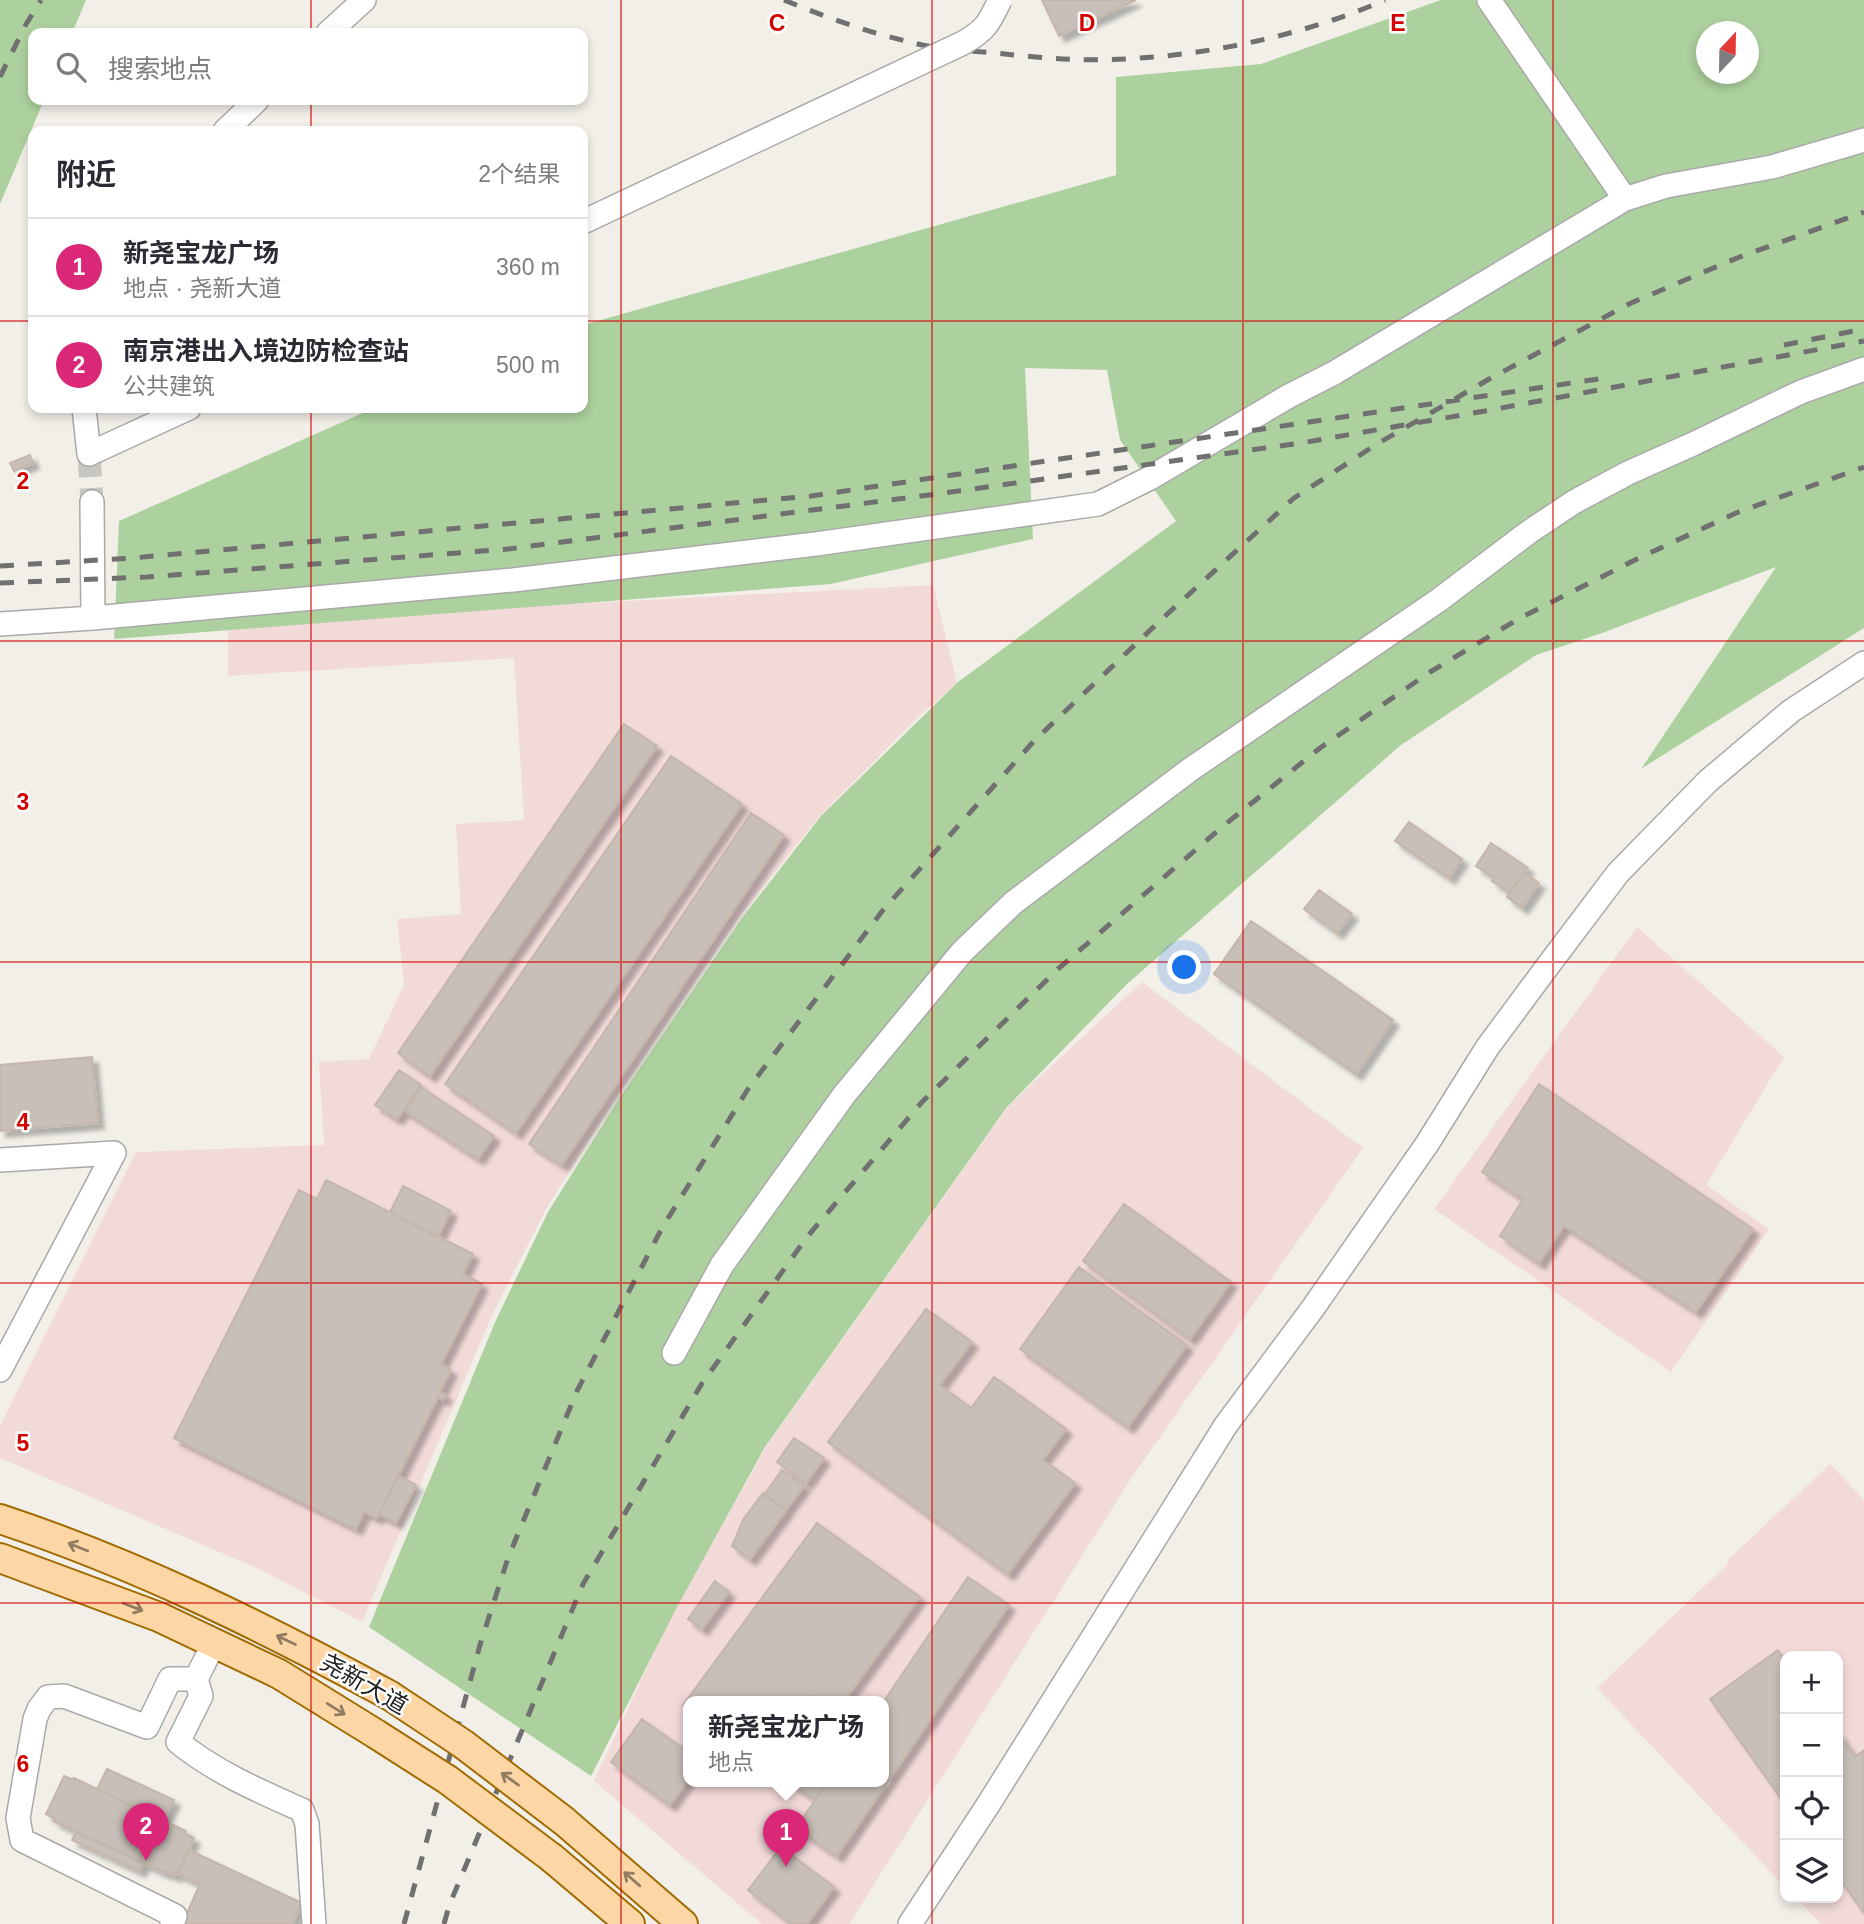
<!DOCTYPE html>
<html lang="zh">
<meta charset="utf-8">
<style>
:root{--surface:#fff;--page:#f7f7f7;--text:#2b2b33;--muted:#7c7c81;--line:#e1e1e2;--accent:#db2777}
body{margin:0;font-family:Arial,"Noto Sans SC",sans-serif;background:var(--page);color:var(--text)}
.controls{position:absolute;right:21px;bottom:21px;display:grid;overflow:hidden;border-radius:14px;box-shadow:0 4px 10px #0003}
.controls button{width:63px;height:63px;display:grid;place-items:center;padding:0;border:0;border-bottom:2px solid var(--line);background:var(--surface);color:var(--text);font:35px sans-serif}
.compass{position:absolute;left:1696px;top:21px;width:63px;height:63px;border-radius:50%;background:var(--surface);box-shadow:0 4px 10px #0003;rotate:22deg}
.you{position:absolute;left:1185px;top:968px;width:24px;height:24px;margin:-18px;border:5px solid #fff;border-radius:50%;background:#1a73e8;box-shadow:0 0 0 10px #1a73e833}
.badge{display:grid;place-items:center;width:46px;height:46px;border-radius:50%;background:var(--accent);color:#fff;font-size:23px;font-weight:700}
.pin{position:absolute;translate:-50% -58px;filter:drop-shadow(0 2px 4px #0008)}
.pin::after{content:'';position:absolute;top:37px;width:24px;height:21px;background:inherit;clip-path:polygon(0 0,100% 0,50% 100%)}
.popup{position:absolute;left:683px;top:1696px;width:206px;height:91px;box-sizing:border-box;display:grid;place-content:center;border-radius:14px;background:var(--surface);filter:drop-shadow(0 2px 5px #0005);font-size:23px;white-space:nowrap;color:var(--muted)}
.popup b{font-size:26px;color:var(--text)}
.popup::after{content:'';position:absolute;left:50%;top:100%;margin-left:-14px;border:14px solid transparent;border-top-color:var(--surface)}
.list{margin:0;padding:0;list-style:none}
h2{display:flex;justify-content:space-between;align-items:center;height:91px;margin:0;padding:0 28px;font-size:30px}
h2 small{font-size:23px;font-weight:400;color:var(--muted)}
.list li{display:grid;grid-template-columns:46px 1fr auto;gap:21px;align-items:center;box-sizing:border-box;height:98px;padding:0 28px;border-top:2px solid var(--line)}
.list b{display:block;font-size:26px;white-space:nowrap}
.list p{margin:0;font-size:23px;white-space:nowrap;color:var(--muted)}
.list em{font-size:23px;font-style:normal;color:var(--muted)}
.icon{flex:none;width:38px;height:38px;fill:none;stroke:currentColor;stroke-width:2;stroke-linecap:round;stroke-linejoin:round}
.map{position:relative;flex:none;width:1864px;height:1924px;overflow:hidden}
.search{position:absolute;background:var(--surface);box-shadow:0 4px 10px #0003;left:28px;top:28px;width:560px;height:77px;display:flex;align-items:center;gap:18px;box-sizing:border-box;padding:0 24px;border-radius:14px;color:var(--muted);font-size:26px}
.panel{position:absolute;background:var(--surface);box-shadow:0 4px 10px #0003;left:28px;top:126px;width:560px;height:287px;border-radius:14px}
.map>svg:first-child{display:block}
.commercial{fill:#f2dad9;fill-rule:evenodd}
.forest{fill:#add19e;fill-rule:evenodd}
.building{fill:#c7bfb8;stroke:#c4b6ab;stroke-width:2;filter:url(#shadow)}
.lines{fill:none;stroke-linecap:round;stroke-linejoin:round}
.minor-tunnel{stroke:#c8c6c1;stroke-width:23;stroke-dasharray:23 11;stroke-linecap:butt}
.minor-casing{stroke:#a9a9a9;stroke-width:26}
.major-casing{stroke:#a06b00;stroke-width:32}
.minor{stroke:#fff;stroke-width:23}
.major{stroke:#fcd6a4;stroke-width:28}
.rail{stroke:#707070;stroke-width:5;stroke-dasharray:14 14;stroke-linecap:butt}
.minor-bridge-casing{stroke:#a9a9a9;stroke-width:26;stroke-linecap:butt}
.major-bridge-casing{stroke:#a06b00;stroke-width:32;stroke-linecap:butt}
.minor-bridge{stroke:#fff;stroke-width:23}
.major-bridge{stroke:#fcd6a4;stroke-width:28}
.oneway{stroke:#8f7c63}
.grid{fill:none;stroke:#d40000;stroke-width:2;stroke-opacity:0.55}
.labels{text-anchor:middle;stroke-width:5;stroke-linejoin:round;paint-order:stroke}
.street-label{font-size:24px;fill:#222;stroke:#fff}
.grid-label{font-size:23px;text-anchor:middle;font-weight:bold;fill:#d40000;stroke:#fff;stroke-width:5;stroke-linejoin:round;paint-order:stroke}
</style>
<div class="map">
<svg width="1864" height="1924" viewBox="0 0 1864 1924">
<defs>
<filter id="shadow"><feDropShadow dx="6" dy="6" stdDeviation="2" flood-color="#0004"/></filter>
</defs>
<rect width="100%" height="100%" fill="#f2efe9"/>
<path class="commercial" d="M933,585l24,98 -40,35 -98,99 -79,99 -124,182 -70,111 -54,106 -130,307 -105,-54 -257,-110v-32l136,-274 188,-7 -5,-83 50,-3 35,-74 -7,-66 64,-5 -5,-90 68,-4 -10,-162 -286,18v-54z
M1637,927l147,130 -78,128 63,44 -98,143 -237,-163z
M1142,982l221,166 -231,329 -283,447h-87l-168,-143 80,-171 94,-166 242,-340zM688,1701h196v80h-196z
M1830,1464l34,36v424h-43l-25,-26h42v-242h-53v231l-188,-199 132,-125 -1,-3z"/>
<path class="forest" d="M0,0h86l-14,33h-39v67h11l-44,104z
M1441,0h423v628l-223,141 135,-202 -171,65 -69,23 -135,90 -274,239 -120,123 -242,340 -89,162 -85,167 -222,-149 127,-307 52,-108 71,-113 123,-181 79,-102 137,-134 218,-161 -56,-81 -13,-70 -82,-2 8,171 -202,45 -717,55 5,-118 255,-113h209v-83l533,-150v-98l145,-13zM1706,32h42v42h-42z"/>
<path class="building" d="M1042,0h94l-77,36z
M30,455l3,8 -19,8 -4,-8z
M624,724l33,22 -227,330 -32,-23z
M671,756l71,48 -226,329 -71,-49z
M751,813l33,22 -222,330 -33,-21z
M1409,822l53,37 -13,19 -54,-37z
M1491,843l37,25 -18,25 -18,-12 2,-3 -18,-12z
M1524,873l15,10 -17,25 -15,-11z
M1319,890l33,24 -15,19 -33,-24z
M1251,921l142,99 -37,54 -142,-100z
M92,1057l6,66 -98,8v-66z
M399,1070l22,15 -24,34 -22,-14z
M1539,1084l214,145 -57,83 -132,-86 -25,37 -39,-27 23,-37 -41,-27z
M421,1087l73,49 -16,23 -73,-48z
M326,1180l147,74 -10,20 19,10 -41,80 10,6 -11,22 6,3 -3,5 -5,-3 -61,121 -13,-6 -8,17 -182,-91 125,-248 18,9z
M403,1186l48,25 -13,26 -48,-25z
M1124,1204l107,78 -41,57 -107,-78z
M1079,1267l108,78 -59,82 -108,-78z
M926,1309l46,33 -32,43 31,23 23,-31 72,52 -23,31 32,23 -67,91 -180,-132z
M794,1438l30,20 -18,25 -29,-21z
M782,1470l22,16 -18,24 -22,-15z
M399,1476l17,9 -20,38 -17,-9z
M763,1493l23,18 -36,48 -18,-13 11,-26z
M817,1523l103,74 -76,104h-23l-7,-5 -4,5h-122v8l-5,-4z
M968,1577l41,28 -172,251 -41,-28 32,-47h56v-80z
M715,1581l14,11 -27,37 -14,-10z
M1778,1650l7,10v144l-75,-105z
M642,1719l46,33v28l-18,25 -59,-43z
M1838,1733l17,24 9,-7v163l-26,-36z
M107,1769l67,31 -10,21 -67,-32z
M64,1776l10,4v-2l112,53 -1,3 9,4 -16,36 -2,-1 -1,3 -9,-4 -1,1 -111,-52 1,-2 -9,-5z
M788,1781h40l-13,19z
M76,1832l68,31 -4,8 -68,-31z
M781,1847l53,40 -27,37h-15l-44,-34z
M189,1850l113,53 -10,21h-110l18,-40 -22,-10z"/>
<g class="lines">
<path class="minor-tunnel" d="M89,454l3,48"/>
<defs>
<path id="minor" d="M1489,0l136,199
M328,33l36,-33
M225,131l32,-31
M84,408l5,46 100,-46
M92,502l1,116
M0,624l93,-6 420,-38 303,-36 282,-40 52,-26 139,-82 45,-23 291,-174 41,-13 106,-19 92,-27
M0,1160l114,-7 -114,217
M674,1353l48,-88 122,-170 118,-143 51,-49 178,-134 248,-169 90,-68 45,-30 54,-29 65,-29 108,-52 63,-23
M214,1643l-18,36 5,17 -23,46c37,30 81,49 124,68l5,14 7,100
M172,1924l3,-8 -153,-76 -4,-22 17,-99 4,-10 9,-12 16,-1 83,31 23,-48h26
M910,1924l78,-119 238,-380 87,-117 114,-164 60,-96 60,-81 71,-94 90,-92 83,-70 73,-48"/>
<path id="major" d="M0,1519c136,45 264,108 389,176
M0,1558l159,59 120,57 97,60
M564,1821l119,103
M552,1858l78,66"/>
</defs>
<use href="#minor" class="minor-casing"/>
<use href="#major" class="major-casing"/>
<use href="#minor" class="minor"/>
<use href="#major" class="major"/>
<path class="rail" d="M784,0c41,17 83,32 126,42 29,8 65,9 95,12 19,2 39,4 58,5 104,5 226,-17 322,-59
M0,77l25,-51 16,-26
M1784,345l80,-16
M0,566l133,-8 678,-62 801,-119
M0,583l147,-6 361,-28 429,-55 364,-51 184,-32 379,-70
M404,1924l76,-279 28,-87 69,-167 85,-163 86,-139 135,-179 151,-169 129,-123 131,-120 83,-54 114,-66 140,-75 106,-45 127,-46
M444,1924l5,-18 134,-322 118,-199 106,-148 115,-135 136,-133 164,-142 98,-79 110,-76 90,-54 121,-61 95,-44 128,-46"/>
<defs>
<path id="minor-bridge" d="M583,222l380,-179c23,-13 26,-20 37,-43"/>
<path id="major-bridge" d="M389,1695l74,49 101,77
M376,1734l72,46 104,78"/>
</defs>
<use href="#minor-bridge" class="minor-bridge-casing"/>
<use href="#major-bridge" class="major-bridge-casing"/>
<use href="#minor-bridge" class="minor-bridge"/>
<use href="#major-bridge" class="major-bridge"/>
</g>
<defs><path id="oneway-shaft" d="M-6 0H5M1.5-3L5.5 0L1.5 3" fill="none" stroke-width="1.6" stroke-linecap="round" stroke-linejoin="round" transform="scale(1.75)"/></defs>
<g class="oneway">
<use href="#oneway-shaft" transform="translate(78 1547) rotate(-158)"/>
<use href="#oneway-shaft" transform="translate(133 1607) rotate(21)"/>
<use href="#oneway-shaft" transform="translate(286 1640) rotate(-154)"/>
<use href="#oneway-shaft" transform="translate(336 1709) rotate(32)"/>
<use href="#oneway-shaft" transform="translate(510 1779) rotate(-144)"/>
<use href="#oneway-shaft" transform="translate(632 1879) rotate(-139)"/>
</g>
<path class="grid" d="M311,0v33M621,0v1924M932,0v1924M1243,0v1924M1553,0v1924M311,100v31M0,321h33M583,321h1281M311,408v1516M0,641h1864M0,962h1864M0,1283h1864M0,1603h1864"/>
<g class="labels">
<g class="street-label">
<text transform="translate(364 1684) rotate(30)" y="8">尧新大道</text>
</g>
</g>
<g class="grid-label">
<text x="777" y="31">C</text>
<text x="1087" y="31">D</text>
<text x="1398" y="31">E</text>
<text x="23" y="489">2</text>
<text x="23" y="810">3</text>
<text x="23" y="1130">4</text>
<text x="23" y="1451">5</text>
<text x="23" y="1772">6</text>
</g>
</svg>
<div class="controls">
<button>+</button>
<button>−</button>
<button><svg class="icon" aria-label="locate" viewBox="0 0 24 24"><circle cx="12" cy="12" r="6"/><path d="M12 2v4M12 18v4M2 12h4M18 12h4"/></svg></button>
<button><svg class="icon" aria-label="layers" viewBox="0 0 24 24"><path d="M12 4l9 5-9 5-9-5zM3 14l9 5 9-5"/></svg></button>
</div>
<svg class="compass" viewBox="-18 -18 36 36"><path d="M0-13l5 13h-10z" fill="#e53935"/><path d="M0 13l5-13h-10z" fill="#7c7c81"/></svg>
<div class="you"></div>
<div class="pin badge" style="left:786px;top:1867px">1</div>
<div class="popup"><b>新尧宝龙广场</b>地点</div>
<div class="pin badge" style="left:146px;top:1861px">2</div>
<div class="search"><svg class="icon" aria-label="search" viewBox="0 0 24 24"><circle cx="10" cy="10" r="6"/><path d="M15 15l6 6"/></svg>搜索地点</div>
<section class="panel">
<h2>附近<small>2个结果</small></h2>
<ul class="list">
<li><span class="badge">1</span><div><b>新尧宝龙广场</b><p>地点 · 尧新大道</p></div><em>360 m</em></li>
<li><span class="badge">2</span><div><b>南京港出入境边防检查站</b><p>公共建筑</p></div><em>500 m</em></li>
</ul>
</section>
</div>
